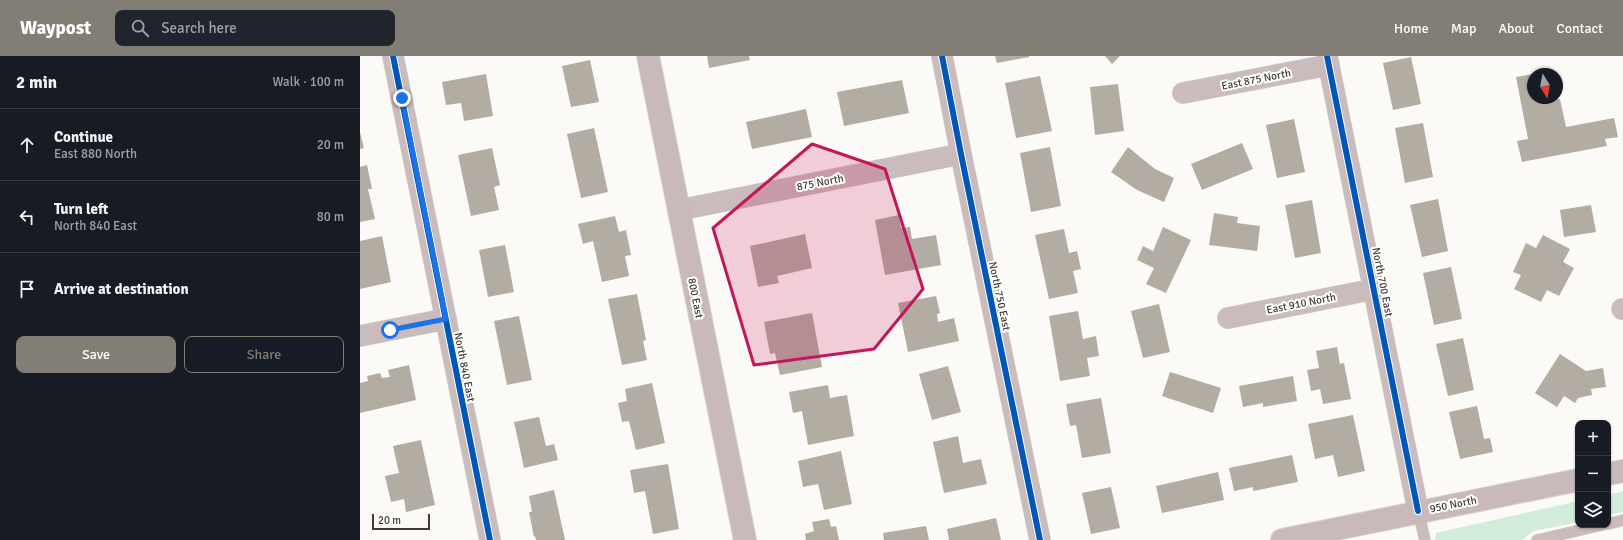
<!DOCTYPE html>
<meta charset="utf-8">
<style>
:root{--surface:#171b24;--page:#20242c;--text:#f1f3f6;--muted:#9ea1a6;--line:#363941;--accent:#827e76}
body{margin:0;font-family:Signika,sans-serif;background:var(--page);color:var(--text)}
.controls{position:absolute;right:12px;bottom:12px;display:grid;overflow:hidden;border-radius:8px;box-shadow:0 1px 3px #0004}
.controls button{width:36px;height:36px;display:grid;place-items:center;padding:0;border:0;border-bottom:1px solid var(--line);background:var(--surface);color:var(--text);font:20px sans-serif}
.compass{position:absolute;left:1167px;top:12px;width:36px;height:36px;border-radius:50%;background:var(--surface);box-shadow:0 1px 3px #0004;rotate:169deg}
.scale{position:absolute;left:12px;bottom:10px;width:58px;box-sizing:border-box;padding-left:4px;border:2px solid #413b31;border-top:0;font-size:11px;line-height:14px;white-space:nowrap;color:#413b31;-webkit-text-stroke:3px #fff;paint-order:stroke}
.stop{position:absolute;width:12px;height:12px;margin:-9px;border:3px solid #1a73e8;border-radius:50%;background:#fff}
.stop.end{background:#1a73e8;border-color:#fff;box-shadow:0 1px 4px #0008}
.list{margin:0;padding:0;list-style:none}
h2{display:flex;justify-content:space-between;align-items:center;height:52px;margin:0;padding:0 16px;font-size:17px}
h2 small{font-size:13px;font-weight:400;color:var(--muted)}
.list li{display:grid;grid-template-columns:26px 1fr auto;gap:12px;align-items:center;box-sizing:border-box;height:72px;padding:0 16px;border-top:1px solid var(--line)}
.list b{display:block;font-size:15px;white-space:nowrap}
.list p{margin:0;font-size:13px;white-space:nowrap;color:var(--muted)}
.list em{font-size:13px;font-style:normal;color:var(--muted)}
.actions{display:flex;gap:8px;padding:12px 16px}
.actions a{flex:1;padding:9px 0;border:1px solid var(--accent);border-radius:8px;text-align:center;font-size:14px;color:var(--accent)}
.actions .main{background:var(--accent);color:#fff}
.icon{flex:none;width:22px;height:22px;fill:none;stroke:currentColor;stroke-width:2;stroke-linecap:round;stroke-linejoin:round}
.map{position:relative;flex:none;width:1263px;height:484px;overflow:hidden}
header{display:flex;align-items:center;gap:24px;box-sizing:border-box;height:56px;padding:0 20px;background:var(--accent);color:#fff}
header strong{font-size:19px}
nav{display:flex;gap:22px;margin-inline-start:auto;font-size:14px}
.search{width:280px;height:36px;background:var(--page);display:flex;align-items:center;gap:10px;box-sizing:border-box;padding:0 14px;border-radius:8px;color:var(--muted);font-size:15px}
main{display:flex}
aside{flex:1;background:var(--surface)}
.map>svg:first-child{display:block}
.green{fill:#d1edda}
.building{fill:#b2aca2}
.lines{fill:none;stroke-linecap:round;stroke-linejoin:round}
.lane-casing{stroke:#d6d4d0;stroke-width:12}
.street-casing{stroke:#d6d4d0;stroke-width:22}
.secondary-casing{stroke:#d6d4d0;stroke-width:24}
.lane{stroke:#cabbbc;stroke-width:11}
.street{stroke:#cabbbc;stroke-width:21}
.secondary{stroke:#c9b9ba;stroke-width:22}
.cycleway-casing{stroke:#fff;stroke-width:8}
.cycleway{stroke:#0057b8;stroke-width:6}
.route{stroke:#1a73e8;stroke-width:5}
.marked{fill:#c2185b;fill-opacity:0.2;stroke:#c2185b;stroke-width:3;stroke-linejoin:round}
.labels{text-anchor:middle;stroke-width:4;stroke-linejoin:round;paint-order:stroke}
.street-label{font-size:11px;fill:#413b31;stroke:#fff}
</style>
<header>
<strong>Waypost</strong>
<div class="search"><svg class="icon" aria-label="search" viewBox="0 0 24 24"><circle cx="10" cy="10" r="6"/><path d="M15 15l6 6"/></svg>Search here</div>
<nav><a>Home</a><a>Map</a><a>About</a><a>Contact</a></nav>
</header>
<main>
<aside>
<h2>2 min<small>Walk · 100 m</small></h2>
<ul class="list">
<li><svg class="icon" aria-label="ahead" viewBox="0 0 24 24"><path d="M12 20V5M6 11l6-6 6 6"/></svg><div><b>Continue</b><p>East 880 North</p></div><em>20 m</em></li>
<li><svg class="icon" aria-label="left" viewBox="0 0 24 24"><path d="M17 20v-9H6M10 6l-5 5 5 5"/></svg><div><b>Turn left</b><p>North 840 East</p></div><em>80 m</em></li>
<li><svg class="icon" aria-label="arrive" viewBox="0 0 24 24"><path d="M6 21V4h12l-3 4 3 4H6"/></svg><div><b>Arrive at destination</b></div></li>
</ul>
<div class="actions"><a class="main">Save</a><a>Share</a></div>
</aside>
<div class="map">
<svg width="1263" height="484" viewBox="0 0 1263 484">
<rect width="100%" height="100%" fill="#fcfaf7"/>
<path class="green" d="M1263,435v21l-15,3v-20z
M1218,445v21l-44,9 -12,9h-87l1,-7z"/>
<path class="building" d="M347,0h42l1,4 -41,8z
M635,0h34v1l-32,6z
M745,0h15l-8,8z
M1051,1l10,47 -28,6 -10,-47z
M230,4l9,42 -28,5 -9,-41z
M126,18l7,42 -29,5 -3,-18 -15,2 -4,-23z
M1173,18v24h16l1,3 10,-2 6,28 48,-9 4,19 -13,2 2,7 -85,16 -5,-21 11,-2 -12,-62z
M680,20l12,55 -36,7 -11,-55z
M542,24l7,33 -65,13 -7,-34z
M758,28l6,47 -29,4 -5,-48z
M446,53l6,28 -60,12 -6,-27z
M934,63l11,53 -28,6 -11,-53z
M1063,67l10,54 -28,6 -10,-55z
M234,72l14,64 -27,6 -14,-64z
M0,76l4,16 -4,1z
M882,87l11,26 -51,21 -11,-26z
M690,91l11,59 -30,6 -11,-59z
M768,91l27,22 19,9 -10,24 -27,-12 -26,-18z
M132,92l8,37 -6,2 5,23 -28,6 -13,-61z
M7,109l5,24h-4l7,30 -15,3v-55z
M1078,143l10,52 -26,6 -12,-52z
M952,144l9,53 -26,5 -10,-53z
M1231,149l5,27 -32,5 -4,-27z
M854,157l24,4 -1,6 23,3 -3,25 -48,-6z
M539,159l2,13 9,-1 2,12 24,-4 5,30 -56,10 -10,-55z
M255,160l4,16 7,-2 5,25 -6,1 4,20 -27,6 -9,-41 -10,3 -5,-20z
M803,171l28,13 -25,53 -20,-9 8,-16 -17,-8 6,-14 10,5z
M704,173l5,24 8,-2 4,18 -8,2 5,22 -29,6 -14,-64z
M445,178l7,34 -35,8 2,7 -21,4 -8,-41z
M1183,179l27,14 -7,13 11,6 -15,28 -12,-6 -6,12 -27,-13 7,-14 -8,-3 13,-29 10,5z
M22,180l9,46 -31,7v-48z
M145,189l9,47 -26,5 -9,-47z
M1091,211l11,52 -28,6 -11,-52z
M277,238l9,46 -3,1 4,19 -25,5 -14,-66z
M576,240l4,17 -3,1 1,8 16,-4 5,23 -51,11 -10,-49z
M799,248l11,48 -27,6 -12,-47z
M718,255l5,28 13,-3 3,20 -12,2 3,18 -30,5 -11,-65z
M452,257l10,54 -42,8 -5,-22 -5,1 -6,-32z
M159,260l13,64 -25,5 -13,-64z
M1103,282l11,52 -26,6 -12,-52z
M977,291l3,17 4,-1 7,36 -28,5 -3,-15 -9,2 -4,-21 12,-2 -3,-17z
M1200,298l26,17 17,-3 3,19 -15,2 1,6 -14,3 -3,5 -11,-7 -7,11 -22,-14z
M49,309l7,35 -56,13v-30l8,-2 -1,-5 13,-3 2,5 8,-1 -2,-7z
M588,310l13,46 -29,8 -13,-46z
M810,316l51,16 -8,25 -51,-17z
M933,320l4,25 -34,6v-4l-20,4 -4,-21z
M292,327l13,60 -29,7 -7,-29 -7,1 -4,-19 9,-2 -2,-12z
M468,329l2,13 17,-3 7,41 -46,9 -6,-34 -9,2 -4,-21z
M741,342l10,55 -29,5 -6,-33 -6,1 -4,-22z
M1117,350l7,33 6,-1 3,14 -33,7 -11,-47z
M993,359l12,56 -27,6 -5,-22 -18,4 -7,-35z
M179,361l7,29 8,-2 4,16 -34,8 -10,-46z
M598,380l5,27 18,-4 6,25 -43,9 -11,-51z
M61,384l14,65 -29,7 -2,-13 -13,3 -6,-26 14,-3 -6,-27z
M481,395l11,53 -28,6 -6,-26 -15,3 -5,-26z
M932,399l6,27 -45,9v-4l-19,4 -5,-23z
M308,408l11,65 -26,5 -8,-43 -11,2 -4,-23z
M858,416l6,28 -62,13 -6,-27z
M751,431l9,41 -29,6 -9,-41z
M194,434l11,50h-29l-1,-4 -1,1 -5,-25h3l-3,-16z
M636,462l5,22h-52l-2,-11z
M469,463l2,8 5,-1 3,14h-33l-1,-6 9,-3 -2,-9z
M566,470l3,14h-45l-1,-7z"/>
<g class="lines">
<defs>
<path id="lane" d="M1058,455l7,29
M1248,468l15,-4
M1177,484l65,-15"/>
<path id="street" d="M33,0l97,484
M582,0l19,98 79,386
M967,0l91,455
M823,37l146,-28
M319,154l282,-56
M1262,253h1
M868,262l147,-29
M0,280l86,-17"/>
<path id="secondary" d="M288,0l97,484
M1248,418l15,-3
M922,484l296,-60"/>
</defs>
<use href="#lane" class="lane-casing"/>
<use href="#street" class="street-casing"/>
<use href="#secondary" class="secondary-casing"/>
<use href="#lane" class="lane"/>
<use href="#street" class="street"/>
<use href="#secondary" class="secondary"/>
<defs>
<path id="cycleway" d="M33,0l97,484
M582,0l19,98 79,386
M967,0l91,455"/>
</defs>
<use href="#cycleway" class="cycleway-casing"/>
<use href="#cycleway" class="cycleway"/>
</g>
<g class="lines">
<path class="route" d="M30,274l56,-11 -44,-221"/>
</g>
<path class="marked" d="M452,88l73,25 38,120 -49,60 -120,16 -41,-137z"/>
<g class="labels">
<g class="street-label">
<text transform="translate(896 23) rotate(-11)" y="4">East 875 North</text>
<text transform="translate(460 126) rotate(-11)" y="4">875 North</text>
<text transform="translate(1023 226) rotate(79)" y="4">North 700 East</text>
<text transform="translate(640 240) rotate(78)" y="4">North 750 East</text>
<text transform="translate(336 242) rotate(79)" y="4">800 East</text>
<text transform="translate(941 247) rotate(-11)" y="4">East 910 North</text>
<text transform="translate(105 311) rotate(79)" y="4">North 840 East</text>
<text transform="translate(1093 448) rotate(-11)" y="4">950 North</text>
</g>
</g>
</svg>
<div class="controls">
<button>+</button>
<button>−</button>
<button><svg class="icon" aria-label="layers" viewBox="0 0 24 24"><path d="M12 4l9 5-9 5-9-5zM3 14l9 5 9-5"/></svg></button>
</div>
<svg class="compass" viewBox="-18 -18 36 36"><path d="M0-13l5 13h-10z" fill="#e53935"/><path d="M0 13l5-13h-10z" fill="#9ea1a6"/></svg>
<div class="scale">20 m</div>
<div class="stop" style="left:30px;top:274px"></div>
<div class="stop end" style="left:42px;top:42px"></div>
</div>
</main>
